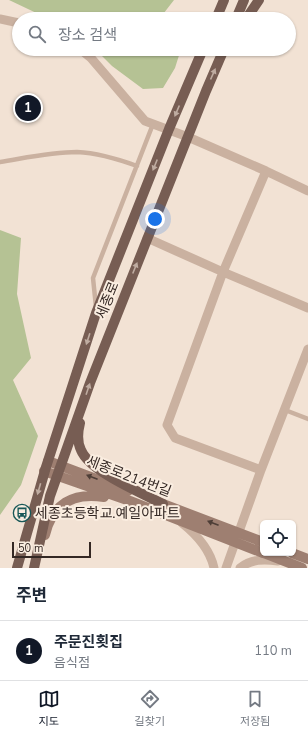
<!DOCTYPE html>
<html lang="ko">
<meta charset="utf-8">
<style>
:root{--surface:#fff;--page:#f2f2f3;--text:#1f2937;--muted:#747a83;--line:#e0e1e3;--accent:#111827}
body{margin:0;font-family:"Nunito Sans","Noto Sans KR",sans-serif;background:var(--page);color:var(--text)}
.controls{position:absolute;right:12px;bottom:12px;display:grid;overflow:hidden;border-radius:6px;box-shadow:0 1px 3px #0004}
.controls button{width:36px;height:36px;display:grid;place-items:center;padding:0;border:0;border-bottom:1px solid var(--line);background:var(--surface);color:var(--text);font:20px sans-serif}
.scale{position:absolute;left:12px;bottom:10px;width:79px;box-sizing:border-box;padding-left:4px;border:2px solid #342824;border-top:0;font-size:11px;line-height:14px;white-space:nowrap;color:#342824;-webkit-text-stroke:3px #faede0;paint-order:stroke}
.you{position:absolute;left:155px;top:219px;width:14px;height:14px;margin:-10px;border:3px solid #fff;border-radius:50%;background:#1a73e8;box-shadow:0 0 0 6px #1a73e833}
.badge{display:grid;place-items:center;width:26px;height:26px;border-radius:50%;background:var(--accent);color:#fff;font-size:13px;font-weight:700}
.pin{position:absolute;translate:-50% -50%;border:2px solid #fff;box-shadow:0 1px 4px #0006}
.list{margin:0;padding:0;list-style:none}
h2{display:flex;justify-content:space-between;align-items:center;height:52px;margin:0;padding:0 16px;font-size:17px}
h2 small{font-size:13px;font-weight:400;color:var(--muted)}
.list li{display:grid;grid-template-columns:26px 1fr auto;gap:12px;align-items:center;box-sizing:border-box;height:60px;padding:0 16px;border-top:1px solid var(--line)}
.list b{display:block;font-size:15px;white-space:nowrap}
.list p{margin:0;font-size:13px;white-space:nowrap;color:var(--muted)}
.list em{font-size:13px;font-style:normal;color:var(--muted)}
.icon{flex:none;width:22px;height:22px;fill:none;stroke:currentColor;stroke-width:2;stroke-linecap:round;stroke-linejoin:round}
.map{position:relative;flex:none;width:308px;height:568px;overflow:hidden}
.search{position:absolute;background:var(--surface);box-shadow:0 1px 3px #0004;left:12px;right:12px;top:12px;height:44px;display:flex;align-items:center;gap:10px;box-sizing:border-box;padding:0 14px;border-radius:22px;color:var(--muted);font-size:15px}
.sheet{height:112px;background:var(--surface)}
nav{display:flex;justify-content:space-around;align-items:center;box-sizing:border-box;height:56px;border-top:1px solid var(--line);background:var(--surface);font-size:11px;color:var(--muted)}
nav a{display:grid;justify-items:center;gap:2px}
nav .on{color:var(--accent)}
.map>svg:first-child{display:block}
.green{fill:#b5c294}
.lines{fill:none;stroke-linecap:round;stroke-linejoin:round}
.lane{stroke:#cab1a0;stroke-width:4.5}
.street{stroke:#cab1a0;stroke-width:9}
.secondary{stroke:#9e7f71;stroke-width:10}
.primary{stroke:#775d53;stroke-width:10}
.oneway{fill:#bfaca1}
.oneway2{fill:#4e3e37}
.labels{text-anchor:middle;stroke-width:4;stroke-linejoin:round;paint-order:stroke}
.street-label{font-size:14px;fill:#342824;stroke:#faede0}
.poi-label{font-size:14px;fill:#342824;stroke:#faede0;text-anchor:start}
</style>
<div class="map">
<svg width="308" height="568" viewBox="0 0 308 568">
<rect width="100%" height="100%" fill="#f2e2d4"/>
<path class="green" d="M9,0h165l-14,18v1h-111z
M95,49h86l-6,19 -12,20 -20,1 -31,-23z
M0,230l21,8 -4,56 14,64 -18,22 25,56 -17,49 -21,30z"/>
<g class="lines">
<path class="lane" d="M0,162c25,-4 51,-10 77,-10 20,1 41,7 60,14
M96,307l-3,-29 60,-154
M285,410l23,9"/>
<path class="street" d="M0,19l19,4
M80,49l11,9 54,63 43,16 78,34 42,20
M147,238l76,34 85,36
M261,470l-86,-32 -8,-13 56,-153 43,-101
M182,523c15,12 28,26 32,45
M226,568l35,-98 47,-121
M240,568c11,-9 24,-9 38,-7"/>
<path class="secondary" d="M48,461l80,30
M44,471l86,30 133,52
M155,501l108,41
M45,535c7,-31 28,-43 59,-38
M264,553l38,15
M292,553l16,6"/>
<path class="primary" d="M216,19l8,-19
M236,19l8,-19
M246,19l13,-19
M80,423c-2,8 -3,19 1,27 9,22 61,43 82,54
M17,568l29,-101 50,-154 73,-184 34,-80
M34,568l16,-72 40,-113 116,-292 18,-42"/>
</g>
<defs><path id="oneway-solid" d="M-6-.8H1V-3.2L6.5 0L1 3.2V.8H-6Z"/></defs>
<g class="oneway">
<use href="#oneway-solid" transform="translate(213 74) rotate(-66)"/>
<use href="#oneway-solid" transform="translate(177 111) rotate(113)"/>
<use href="#oneway-solid" transform="translate(155 165) rotate(112)"/>
<use href="#oneway-solid" transform="translate(135 268) rotate(-68)"/>
<use href="#oneway-solid" transform="translate(88 339) rotate(108)"/>
<use href="#oneway-solid" transform="translate(88 389) rotate(-71)"/>
<use href="#oneway-solid" transform="translate(39 489) rotate(106)"/>
</g>
<g class="oneway2">
<use href="#oneway-solid" transform="translate(92 477) rotate(-159)"/>
<use href="#oneway-solid" transform="translate(213 523) rotate(-159)"/>
</g>
<defs>
<symbol id="bus-ring" viewBox="-11 -11 22 22"><circle r="9.5" fill="#faede0" stroke="#175757" stroke-width="1.5"/><path d="M-5-6H5V4H4V6H2V4H-2V6H-4V4H-5ZM-3.5-4V0h7V-4ZM-3.5 1.2v1.5H-2V1.2ZM2 1.2v1.5H3.5V1.2Z" fill="#175757"/></symbol>
</defs>
<g fill-rule="evenodd">
<use href="#bus-ring" x="12" y="503" width="20" height="20"/>
</g>
<g class="labels">
<g class="street-label">
<text transform="translate(107 300) rotate(-68)" y="5">세종로</text>
<text transform="translate(129 476) rotate(21)" y="5">세종로214번길</text>
</g>
<g class="poi-label">
<text x="35" y="518">세종초등학교.예일아파트</text>
</g>
</g>
</svg>
<div class="controls">
<button><svg class="icon" aria-label="locate" viewBox="0 0 24 24"><circle cx="12" cy="12" r="6"/><path d="M12 2v4M12 18v4M2 12h4M18 12h4"/></svg></button>
</div>
<div class="scale">50 m</div>
<div class="you"></div>
<div class="pin badge" style="left:28px;top:108px">1</div>
<div class="search"><svg class="icon" aria-label="search" viewBox="0 0 24 24"><circle cx="10" cy="10" r="6"/><path d="M15 15l6 6"/></svg>장소 검색</div>
</div>
<section class="sheet">
<h2>주변<small></small></h2>
<ul class="list">
<li><span class="badge">1</span><div><b>주문진횟집</b><p>음식점</p></div><em>110 m</em></li>
</ul>
</section>
<nav>
<a class="on"><svg class="icon" aria-label="map" viewBox="0 0 24 24"><path d="M3 6l6-2 6 2 6-2v14l-6 2-6-2-6 2zM9 4v14M15 6v14"/></svg>지도</a>
<a><svg class="icon" aria-label="directions" viewBox="0 0 24 24"><path d="M12 3l9 9-9 9-9-9zM9 14v-3h6M13 9l2 2-2 2"/></svg>길찾기</a>
<a><svg class="icon" aria-label="saved" viewBox="0 0 24 24"><path d="M7 4h10v16l-5-4-5 4z"/></svg>저장됨</a>
</nav>
